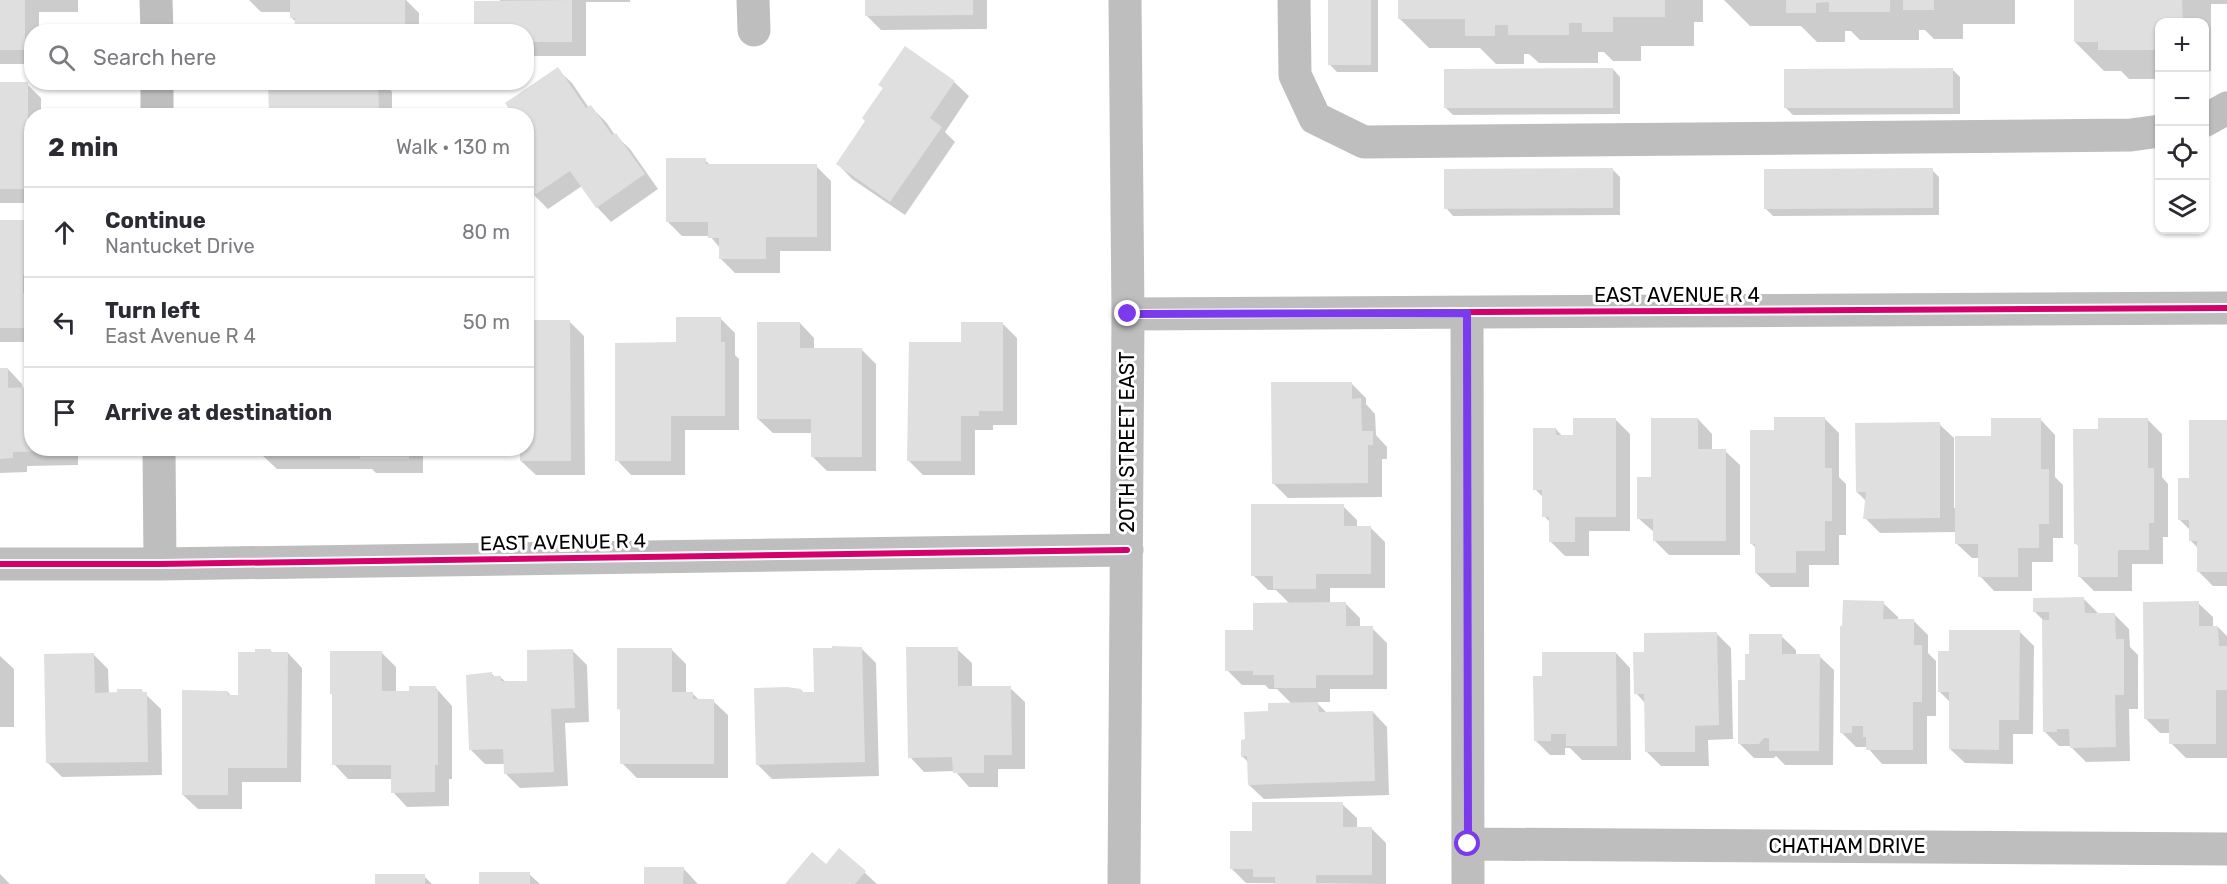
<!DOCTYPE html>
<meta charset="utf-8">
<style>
:root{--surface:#fff;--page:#f7f7f7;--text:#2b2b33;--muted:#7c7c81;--line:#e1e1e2}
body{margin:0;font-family:Rubik,sans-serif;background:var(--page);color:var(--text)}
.controls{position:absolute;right:18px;top:18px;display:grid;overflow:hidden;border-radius:12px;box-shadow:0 2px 4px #0004}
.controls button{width:54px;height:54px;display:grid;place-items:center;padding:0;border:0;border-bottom:2px solid var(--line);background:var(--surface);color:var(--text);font:30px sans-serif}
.stop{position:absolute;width:18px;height:18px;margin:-14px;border:4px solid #7c3aed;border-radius:50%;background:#fff}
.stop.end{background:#7c3aed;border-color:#fff;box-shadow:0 2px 6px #0008}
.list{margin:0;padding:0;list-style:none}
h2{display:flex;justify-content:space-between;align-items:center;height:78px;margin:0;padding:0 24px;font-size:26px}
h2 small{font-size:20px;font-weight:400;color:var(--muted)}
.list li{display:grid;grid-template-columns:39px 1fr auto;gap:18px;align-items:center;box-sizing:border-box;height:90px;padding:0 24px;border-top:2px solid var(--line)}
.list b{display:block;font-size:22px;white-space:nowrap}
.list p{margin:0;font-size:20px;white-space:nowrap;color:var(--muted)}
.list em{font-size:20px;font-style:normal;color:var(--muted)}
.icon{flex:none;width:33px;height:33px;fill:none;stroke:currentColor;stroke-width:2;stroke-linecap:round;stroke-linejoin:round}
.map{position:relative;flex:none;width:2227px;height:884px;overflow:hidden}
.search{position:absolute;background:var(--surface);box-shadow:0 2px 4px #0004;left:24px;top:24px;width:510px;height:66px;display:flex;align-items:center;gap:15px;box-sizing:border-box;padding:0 21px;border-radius:24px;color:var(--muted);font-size:22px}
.panel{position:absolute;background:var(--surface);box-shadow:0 2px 4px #0004;left:24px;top:108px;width:510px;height:348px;border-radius:24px}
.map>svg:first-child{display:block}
.shadow{fill:#0003}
.building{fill:#dfdfdf}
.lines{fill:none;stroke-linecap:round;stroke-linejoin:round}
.minor{stroke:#bebebe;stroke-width:33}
.cycleway-casing{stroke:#fff;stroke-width:10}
.cycleway{stroke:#d6006c;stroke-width:6}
.route{stroke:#7c3aed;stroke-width:8}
.labels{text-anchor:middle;stroke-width:6;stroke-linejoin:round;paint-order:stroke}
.street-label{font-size:20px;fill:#000;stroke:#fff}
</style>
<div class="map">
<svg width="2227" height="884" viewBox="0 0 2227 884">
<rect width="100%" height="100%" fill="#fff"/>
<path class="shadow" d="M0,0h78v12h-39v20h-7v32h-32z
M249,0h157l13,13v19h-123v-10l-5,-5v-5h-30z
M500,0h130v2h-44v54h-60v-24l-26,-30z
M866,0h121v29l-106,1 -15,-15z
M1330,0h48v72h-41l-7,-7z
M1398,0h305v22h-9v24h-53v15h-28l-9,-9h-6v11h-59l-10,-9h-5v10h-28l-16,-16h-51l-29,-29v-17z
M1724,0h291v24h-52v15h-29l-9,-9h-6v10h-59l-9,-9h-6v11h-28l-16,-16h-51z
M2075,0h152v4h-16v67h-7v-49h-44v57h-31l-8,-8h-17l-29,-29z
M557,69l15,14 17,25 2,-1 15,15 9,13 15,14 28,40 -47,33 -14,-15 -15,-21 -34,23 -14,-14 2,-49z
M1613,69l7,8v37l-167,1 -7,-7z
M1952,69l8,8v37l-167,1 -7,-7z
M270,82h113l9,10v19l7,5h-129z
M954,82l15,14 -24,36 10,10 -50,73 -53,-36 -14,-15 29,-43 17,-32 -4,-4z
M0,84h27l14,14v18h-9v87h-32z
M705,160l6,6h105l15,15v70h-51v22h-45l-15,-15v-10l-10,-12h-28l-15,-15z
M1613,170l7,7v38l-167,1 -7,-8z
M1932,170l7,7v38l-166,1 -8,-8z
M0,222h32v120h-32z
M721,319l14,14v22l4,4v71h-54v45h-54l-14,-15 60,-116z
M570,322l14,14 1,139h-49l-15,-14z
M800,323l14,15v11h47l15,15v107h-49l-15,-15v-23h-39l-15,-14z
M1002,323l15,15v87h-24v5h-18v45h-52l-15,-15 55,-116z
M0,369h8l14,15 10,64h46v17l-51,1v6l-27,1z
M1351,383l15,15v6l9,10 1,21 11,12v12h-5v38l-94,1 -15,-15z
M1824,418l15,15v44l7,7v51h-7v30h-30v22h-38l-15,-14v-25l-4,-4 23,-113z
M1615,419l15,15v97h-41v25h-24l-15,-15v-19l-6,-6v-18l-9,-9 21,-60 7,8h11z
M1698,419l14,15v17h13l15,14v90h-71l-14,-14v-8l-17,-15 14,-40z
M2147,419l15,15v43l6,7v53h-5v27h-31v27h-38l-14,-14v-30l-5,-4 24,-112z
M2041,420l14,15v42l8,8v53h-10v24h-21v29h-38l-14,-15v-18h-8l-15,-14v-12l-77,1 -15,-15 2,-16 -10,-10 82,-68 15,14v70h3l36,-70z
M2227,422v164h-14l-15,-15v-23l-7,-7v-10l-12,-12 12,-40z
M262,448h161v25h-47l-4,-4h-95l-15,-14z
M475,448h38v6h-33z
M1343,506l14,14v7h13l15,15v46h-55v16l15,-1 15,15v10h12l15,15v46h-57v13h-14l12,12 45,-2 14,15 2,68 -125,4 -15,-14v-22l-7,-7 5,-15 22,-29 23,-8 -15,-15h-8l-4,-4h-23l-15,-15 27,-38 36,-28 -14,-14h-8l-15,-15z
M2084,599l14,14 17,2 14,14 1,18 8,8v54h-9l1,52 -44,1 -16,-16h-11l-14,-14 -2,-112 -9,-9z
M1883,603l15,14v3h15l15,15v18l8,8v55h-9v48h-45l-15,-17h-11l-15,-15z
M2198,603l15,14v10h5l9,9v122h-41l-15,-15v-10h-11l-14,-14z
M2019,631l15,15 -1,88h-20v30l-48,-1 -15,-14v-47l-11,-11 12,-39z
M1716,633l15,15 2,91 -25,1 1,26h-48l-14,-14 -1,-48 -10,-11 10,-40z
M1781,636l15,14v6h23l15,14 -1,95h-48l-9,-9 -2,2h-20l-15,-15 8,-61z
M671,649l15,15v29h6l8,8h13l15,14v63h-91l-15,-15v-51l-3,-3z
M862,649l14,14 3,113 -107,3 -14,-14 43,-75 3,3h12z
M957,649l15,14v25h38l15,14v67h-27v18h-29l-14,-16 -31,1 -14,-15z
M270,650l3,3h15l14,15 -1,114h-59v27h-44l-15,-14 45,-103 3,4h8l17,-43z
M572,650l15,15 2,57 -24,1 3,63 -48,2 -15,-15v-9h-20l-15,-15 22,-75 3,3h5l6,5h23z
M381,652l15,15v25h15l24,-5 17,19v73h-3v27l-42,1 -14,-15v-13h-45l-14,-15z
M1616,653l14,15 1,92h-49l-12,-12h-5v7h-15l-15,-15 8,-62z
M94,655l14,14 1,25 32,-4 20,19 1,66 -100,2 -15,-15z
M0,656l14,13v58h-14z
M1342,804l15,14v10h14l15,15v41l-140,-1 -15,-15 23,-35z
M840,850l37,34h-90l39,-18z
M683,868l15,16h-53z
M0,874l10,10h-10z
M529,874l11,10h-60z
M424,876l8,8h-55z"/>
<path class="building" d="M0,0h25v50h-25z
M290,0h115v32h-111l1,-14h-5z
M572,0v42h-46v-10h-52v-31z
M865,0h108v15l-108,1z
M1328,0h43v65h-43z
M1398,0h267v17h-52v15h-31v-9h-13v12h-61v-10h-13v11h-30v-17h-67z
M1786,0h43v2l-13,1v10h-30z
M1829,0h61v12h-61z
M1903,0h31v10h-31z
M2074,0h108l1,22h-23l-2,28h-60v-8h-24z
M905,46l50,35 -25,37 12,9 -52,75 -54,-38 29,-43 -3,-3 21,-30 -5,-3z
M558,67l28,41 5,-3 21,30 4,-2 29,41 -49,34 -26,-37 -37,25 -7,-9v-37l8,-5 -8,-11v-18h-12l-9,-13z
M1613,68v40h-169v-39z
M1953,68v40h-169v-39z
M0,82h28v54h4v53h-32z
M268,82h110l1,28 16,-1v7h-126z
M666,158h40v6h111v73h-51v22h-47v-21h-11v-16h-42z
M1613,168v40l-169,1v-40z
M1933,168v40l-169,1v-40z
M0,220h32v55h-9v18h9v35h-32z
M676,317h45v25h4v74h-54v45h-56v-118l61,-1z
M526,320h44l1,141h-51v-13h6z
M757,322h43v26h62v109h-51v-38h-54z
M961,322h42v89h-24v5h-18v45h-54l2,-119h52z
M0,368h8v20l24,-1v61h32v3l-51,1v6l-13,1z
M1271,382h81v17l9,-1 1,33h11v14h-5v38l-96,1z
M1774,417h51v51h7v53h-7v30h-29v22h-41v-29h-5v-114h24z
M1573,418h43v99h-41v25h-26v-25h-7v-27h-9v-62h23v7h17z
M1651,418h47v31h28v92h-73v-22h-16v-42h14z
M1991,418h50v51h8v55h-10v24h-21v29h-40v-33h-23v-108h36z
M2098,418h50v50h6v55h-5v27h-31v27h-40v-33h-4l-1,-115h25z
M2189,420h38v152h-30v-31h-8v-21h-11v-42h11z
M1940,422v96l-77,1 3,-27h-10l-1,-69z
M261,448h148v11h-49v-4h-99z
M1251,504h93v22h27v48h-55v15h-43v-13h-22z
M2084,597l1,16h30l1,26h8v56h-9l1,52 -46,1 -1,-19h-12v3h-14l-1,-112h7v-8h-16v-14z
M1843,600l41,1 -1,18h31v26h8v57h-9v48h-47v-13h-3v-11h-11v7h-12v-107h2z
M2199,601v25h19l1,20h8v44h-11v54h-47v-25h-25l-1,-117z
M1346,602v24h27v49h-57v13h-42v-13h-21v-4h-28v-41h28v-27z
M1949,630h71l-1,90h-20v30l-50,-1v-57h-11v-41h11z
M1717,632l2,93 -24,1v26h-50l-1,-58h-10l-1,-42h11v-19z
M1749,634h33v20h38l-1,97h-50v-13h-5l-5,6h-21v-64h7v-26h4z
M832,646l30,1 3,115 -109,3 -2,-77 33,-1 14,2v3h13l-1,-44h19z
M906,647h52v39h53l1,69h-28v18h-31l-1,-16 -44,1z
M617,648h55v44h21v7h21v65h-94v-55h-3z
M255,649h16v3h17l-1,116h-59v27h-46v-105l46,1v4h10v-43h17z
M573,649l2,59 -24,1 3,63 -50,2 -1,-25 -34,1 -3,-75 26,-3v4h9v5h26v-31z
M330,651h52v40h27v-5h27v4h2v75h-3v27l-44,1v-28h-59v-71h-2z
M1542,652h74l1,94h-51v-12h-15v7h-17l-1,-65h9z
M94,653l1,40 22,-1v-3h25v3h5l1,70 -102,1 -2,-109z
M1318,702l1,10 54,-1 2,70 -127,4 -1,-29 -6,1v-17l4,-1 -1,-27 24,-1v-8z
M1252,802h91v25h29v48h-56v9h-41v-7h-22v-8h-23v-38h22z
M839,848l27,23 -11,13h-70l27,-32 14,12z
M644,867h40l-1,17h-39z
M479,872h51v12h-51z
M375,874h50v10h-50z"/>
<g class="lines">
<path class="minor" d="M156,0l1,32
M753,0l1,30
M1294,0l1,75 20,43 49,24 767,-7 29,-4
M157,82v34
M2204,121l23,-13
M1467,313l1,571
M1128,314l1099,-6
M159,448l1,116
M0,564h160l967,-14
M1468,844l759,5
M1124,884l4,-570 -3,-314"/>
<defs>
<path id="cycleway" d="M1128,314l1099,-6
M0,564h160l967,-14"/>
</defs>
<use href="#cycleway" class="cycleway-casing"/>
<use href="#cycleway" class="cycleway"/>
</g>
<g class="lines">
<path class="route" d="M1128,314l339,-1 1,531"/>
</g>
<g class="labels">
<g class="street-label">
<text x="1677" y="302">EAST AVENUE R 4</text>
<text transform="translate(1127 442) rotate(-90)" y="7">20TH STREET EAST</text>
<text transform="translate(563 542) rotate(-1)" y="7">EAST AVENUE R 4</text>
<text x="1847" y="853">CHATHAM DRIVE</text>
</g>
</g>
</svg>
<div class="controls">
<button>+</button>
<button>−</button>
<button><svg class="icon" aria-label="locate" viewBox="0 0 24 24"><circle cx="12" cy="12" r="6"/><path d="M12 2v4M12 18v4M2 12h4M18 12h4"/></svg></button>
<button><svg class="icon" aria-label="layers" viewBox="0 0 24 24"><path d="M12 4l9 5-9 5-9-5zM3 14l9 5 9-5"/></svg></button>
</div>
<div class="stop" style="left:1468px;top:844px"></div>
<div class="stop end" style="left:1128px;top:314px"></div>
<div class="search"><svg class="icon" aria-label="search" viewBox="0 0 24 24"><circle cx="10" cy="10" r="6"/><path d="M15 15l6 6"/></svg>Search here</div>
<section class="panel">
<h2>2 min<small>Walk · 130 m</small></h2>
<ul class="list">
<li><svg class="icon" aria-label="ahead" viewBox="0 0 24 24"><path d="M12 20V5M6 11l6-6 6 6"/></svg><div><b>Continue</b><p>Nantucket Drive</p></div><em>80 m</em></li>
<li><svg class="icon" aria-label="left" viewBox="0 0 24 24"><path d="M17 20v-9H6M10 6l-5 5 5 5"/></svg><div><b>Turn left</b><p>East Avenue R 4</p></div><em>50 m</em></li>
<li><svg class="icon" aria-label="arrive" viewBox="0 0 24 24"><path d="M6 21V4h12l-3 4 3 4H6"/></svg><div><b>Arrive at destination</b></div></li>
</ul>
</section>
</div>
